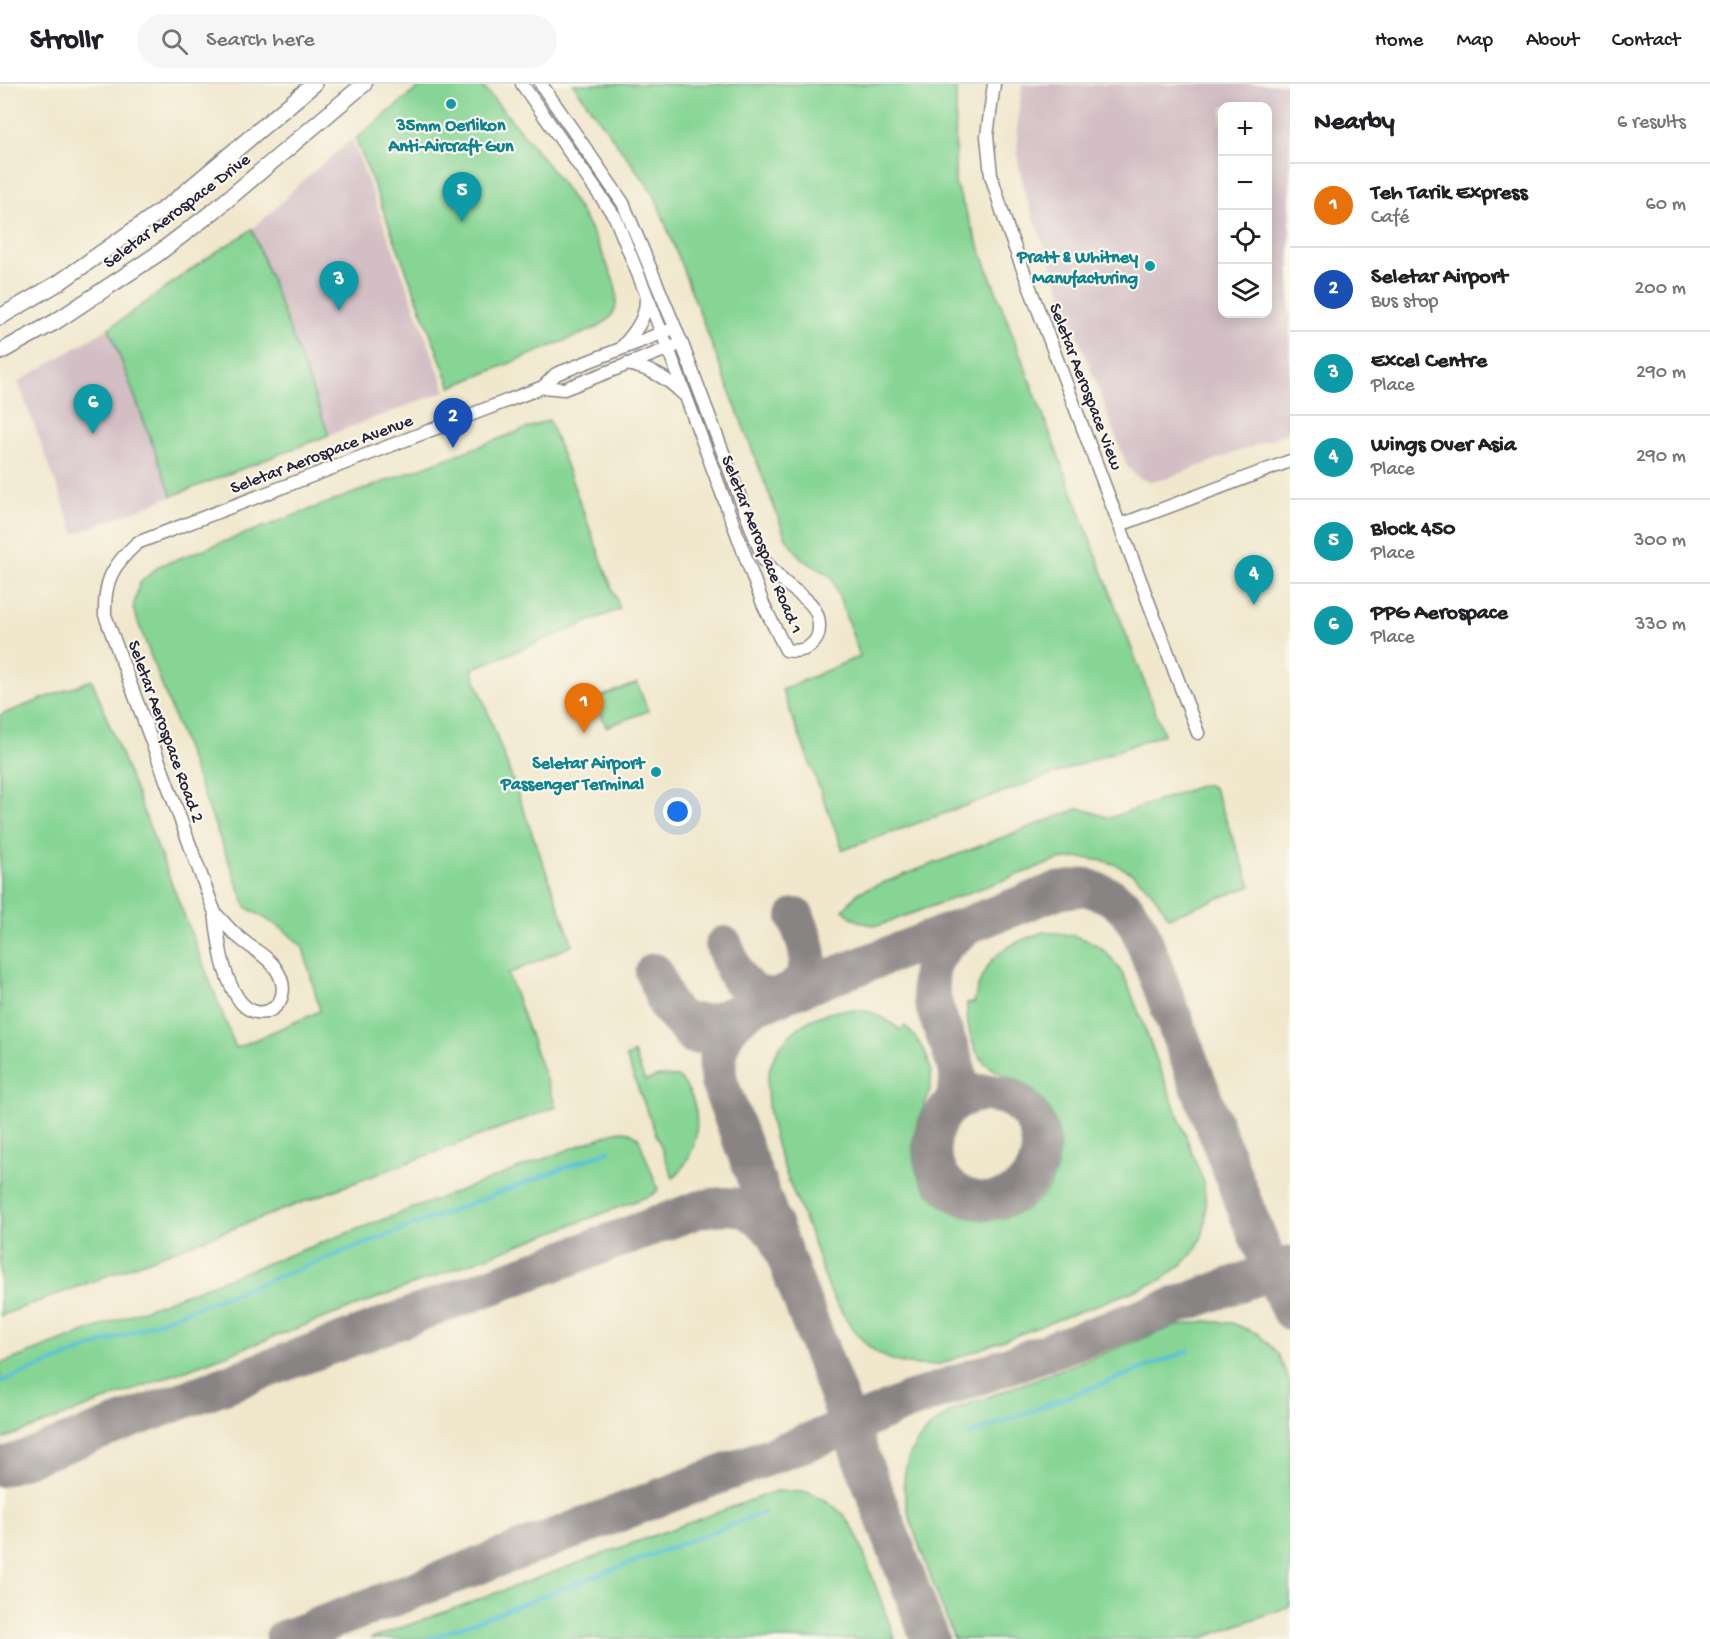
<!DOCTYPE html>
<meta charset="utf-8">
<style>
:root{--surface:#fff;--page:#f6f6f6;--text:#202124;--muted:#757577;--line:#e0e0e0;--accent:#7c3aed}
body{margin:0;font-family:"Gochi Hand",sans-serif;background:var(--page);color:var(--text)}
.controls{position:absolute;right:18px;top:18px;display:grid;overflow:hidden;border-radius:12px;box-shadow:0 3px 15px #0003}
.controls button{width:54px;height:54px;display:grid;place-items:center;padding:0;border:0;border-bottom:2px solid var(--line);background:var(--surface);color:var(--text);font:30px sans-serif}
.you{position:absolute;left:678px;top:728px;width:21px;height:21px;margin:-15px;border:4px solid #fff;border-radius:50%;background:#1a73e8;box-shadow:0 0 0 9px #1a73e833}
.badge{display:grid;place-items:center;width:39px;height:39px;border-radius:50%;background:var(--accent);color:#fff;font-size:20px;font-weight:700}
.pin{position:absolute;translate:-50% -50px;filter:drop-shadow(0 2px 3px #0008)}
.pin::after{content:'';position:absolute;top:32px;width:21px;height:18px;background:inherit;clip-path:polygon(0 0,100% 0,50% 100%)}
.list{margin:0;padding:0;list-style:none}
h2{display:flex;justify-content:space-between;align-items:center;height:78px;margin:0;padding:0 24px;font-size:26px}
h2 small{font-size:20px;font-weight:400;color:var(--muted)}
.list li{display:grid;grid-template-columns:39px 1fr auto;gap:18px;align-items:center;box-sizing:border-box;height:84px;padding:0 24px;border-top:2px solid var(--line)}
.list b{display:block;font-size:22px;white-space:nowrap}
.list p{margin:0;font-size:20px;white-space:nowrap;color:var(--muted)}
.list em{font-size:20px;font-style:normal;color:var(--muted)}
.icon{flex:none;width:33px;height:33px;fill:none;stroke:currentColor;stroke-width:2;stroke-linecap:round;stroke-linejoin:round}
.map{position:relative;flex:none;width:1290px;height:1555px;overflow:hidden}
header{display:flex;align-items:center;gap:36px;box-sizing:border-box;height:84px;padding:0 30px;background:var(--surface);border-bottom:2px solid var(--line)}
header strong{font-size:28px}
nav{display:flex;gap:33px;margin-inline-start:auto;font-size:21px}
.search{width:420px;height:54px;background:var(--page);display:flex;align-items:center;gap:15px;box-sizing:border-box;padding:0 21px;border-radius:33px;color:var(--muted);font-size:22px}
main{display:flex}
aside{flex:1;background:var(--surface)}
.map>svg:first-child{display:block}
.industrial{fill:#d2bec4;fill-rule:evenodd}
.green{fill:#86d594;stroke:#547c68;stroke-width:1.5}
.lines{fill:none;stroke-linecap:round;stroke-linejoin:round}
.stream{stroke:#5ac3d6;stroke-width:4.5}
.taxiway{stroke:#898484;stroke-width:38}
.minor-casing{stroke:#898484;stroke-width:15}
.tertiary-casing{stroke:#898484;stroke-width:18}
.minor{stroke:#fff;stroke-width:12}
.tertiary{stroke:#fff;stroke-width:15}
.culture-dot{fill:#0f9aa8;stroke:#fbf7ec;stroke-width:2}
.labels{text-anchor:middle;stroke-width:4.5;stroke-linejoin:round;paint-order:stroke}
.culture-label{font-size:18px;font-weight:bold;fill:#0d838f;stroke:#fbf7ec;text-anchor:end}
.street-label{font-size:18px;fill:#22223b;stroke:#fbf7ec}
</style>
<header>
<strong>Strollr</strong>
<div class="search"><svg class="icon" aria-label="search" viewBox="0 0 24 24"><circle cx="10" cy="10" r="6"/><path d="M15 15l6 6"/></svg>Search here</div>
<nav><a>Home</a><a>Map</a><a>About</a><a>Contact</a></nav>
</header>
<main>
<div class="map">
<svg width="1290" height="1555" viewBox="0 0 1290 1555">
<rect width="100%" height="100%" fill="#fbf7ec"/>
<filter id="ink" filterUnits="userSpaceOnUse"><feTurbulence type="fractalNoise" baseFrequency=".0167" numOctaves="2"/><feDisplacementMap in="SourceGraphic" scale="12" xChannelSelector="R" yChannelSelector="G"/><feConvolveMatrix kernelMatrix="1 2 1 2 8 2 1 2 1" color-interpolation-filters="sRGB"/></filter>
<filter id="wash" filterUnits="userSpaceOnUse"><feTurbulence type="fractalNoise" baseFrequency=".008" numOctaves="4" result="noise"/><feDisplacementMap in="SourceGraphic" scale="24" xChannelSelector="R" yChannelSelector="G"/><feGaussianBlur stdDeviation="1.35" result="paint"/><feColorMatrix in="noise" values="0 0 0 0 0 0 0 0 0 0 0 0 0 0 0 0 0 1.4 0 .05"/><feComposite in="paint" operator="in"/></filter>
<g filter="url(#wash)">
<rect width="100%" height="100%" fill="#f0e7cc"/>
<path class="industrial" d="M1022,0h268v348l-125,47 -17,2 -6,-2 -7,-4 -8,-9 -101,-269 -8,-36 -1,-31zM1268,22v208h-46v-208z
M352,55l94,252 -117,44 -77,-206 23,-20 22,-23z
M109,244l63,168 -97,38 -57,-152z"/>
<path class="green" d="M423,0h57l11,12c44,52 91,104 116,169 6,13 13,29 8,44 -3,9 -11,14 -19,19l-145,59 -95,-248z
M573,0h383l-1,99 209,551 -321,116 -61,-160 78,-34 -28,-79 -30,-18 -16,-21 -132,-344z
M252,145l77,206 -157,61 -63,-168c38,-25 73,-54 112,-79 10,-7 21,-12 31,-20z
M549,336l71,189 -148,60 101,276 -65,29 48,133 -556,209v-601l92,-35 144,368 84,-37 -17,-64 -20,-18 -37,-22 -113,-298 6,-25 20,-18z
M637,599l11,28 -42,16 -11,-28z
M1202,701h6l6,3 37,98 -83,31c-24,-45 -58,-65 -109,-57l-179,65c-17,0 -25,-4 -37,-15l16,-18 221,-84 30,10z
M1045,848c42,3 61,11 82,50l76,199c9,50 -1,75 -46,101l-216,82c-23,2 -44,2 -65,-12 -17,-11 -32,-36 -42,-53 -10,-18 -15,-41 -22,-60 -18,-48 -45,-99 -45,-152 1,-51 54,-86 102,-75 12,3 22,11 32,18l4,-4c14,14 26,31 26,51 1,24 -17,42 -18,65 -5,64 69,100 119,63 16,-12 25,-30 27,-50 4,-32 -14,-61 -42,-75 -10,-4 -20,-7 -29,-14 -17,-14 -22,-42 -21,-63h7c8,-44 29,-59 71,-71z
M634,969l11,28 14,-5 19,1c23,22 24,61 7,87 -4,5 -7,11 -12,14l-47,-121z
M623,1047l7,1 8,5 20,52 -4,5 -654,246v-76l615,-232z
M1205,1237l27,2 26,11 20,20 12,29v223l-90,33h-246c-10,-28 -21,-55 -31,-83 -25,-65 -35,-106 33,-147l217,-82z
M776,1407l32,1 19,9 17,14 13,20 38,104h-525z"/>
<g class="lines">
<path class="stream" d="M0,1298l609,-231
M968,1351l221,-84
M429,1555l336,-127"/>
<path class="taxiway" d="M724,861c5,12 9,27 18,37 22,26 62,15 66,-20 1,-15 -7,-31 -12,-45
M654,888l13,33 26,30
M751,924c-29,20 -37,40 -32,74l211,557
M677,933l12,5 22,1 345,-132 30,-4 24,9 16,12 13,20 110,289 41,94
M932 1063a54 54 0 1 1 108 0a54 54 0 1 1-108 0Z
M952,1021c3,-9 7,-18 6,-28 0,-10 -6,-21 -9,-31 -18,-47 -37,-82 14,-116
M0,1384l697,-258c42,-9 54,-4 82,28
M284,1555l566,-213 56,-24 384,-137"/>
</g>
</g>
<g filter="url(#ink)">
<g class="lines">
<defs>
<path id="minor" d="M522,0l93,133 53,131 95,256 23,46c10,2 19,1 26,-6 5,-4 7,-10 7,-17 1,-24 -21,-32 -36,-46 -6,-6 -12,-14 -19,-20l-82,-217 -59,-141 -82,-119
M994,0l-7,52 4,39 16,52 191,506
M623,262c12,-14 23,-27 23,-47
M627,280c23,5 39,13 56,30
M543,303l21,2 111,-43
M1120,441l170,-64
M215,829c9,9 16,19 26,26 11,10 27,17 35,30 23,34 -18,62 -39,28 -16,-26 -18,-55 -22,-84l-110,-298c-1,-34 7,-49 32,-72l406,-156 13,-13 111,-43"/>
<path id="tertiary" d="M0,233l60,-35 116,-82 138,-116
M0,268l55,-30 101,-67 59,-45 149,-126"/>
</defs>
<use href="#minor" class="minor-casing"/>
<use href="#tertiary" class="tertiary-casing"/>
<use href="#minor" class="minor"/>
<use href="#tertiary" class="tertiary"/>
</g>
</g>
<g class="culture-dot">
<circle cx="451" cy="20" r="6"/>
<circle cx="1150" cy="182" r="6"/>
<circle cx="656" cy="688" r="6"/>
</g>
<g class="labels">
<g class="culture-label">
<text x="451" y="46" text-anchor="middle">35mm Oerlikon<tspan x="451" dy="21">Anti-Aircraft Gun</tspan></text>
<text x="1138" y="178">Pratt &amp; Whitney<tspan x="1138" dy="21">Manufacturing</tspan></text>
<text x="644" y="684">Seletar Airport<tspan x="644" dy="21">Passenger Terminal</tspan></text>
</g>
<g class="street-label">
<text transform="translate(176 126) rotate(-37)" y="6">Seletar Aerospace Drive</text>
<text transform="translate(1087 302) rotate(69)" y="6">Seletar Aerospace View</text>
<text transform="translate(321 369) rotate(-21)" y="6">Seletar Aerospace Avenue</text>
<text transform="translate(763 460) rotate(68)" y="6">Seletar Aerospace Road 1</text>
<text transform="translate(167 647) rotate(70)" y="6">Seletar Aerospace Road 2</text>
</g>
</g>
</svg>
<div class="controls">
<button>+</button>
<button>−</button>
<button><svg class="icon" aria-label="locate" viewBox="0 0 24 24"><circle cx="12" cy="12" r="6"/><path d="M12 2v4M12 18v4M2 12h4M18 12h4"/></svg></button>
<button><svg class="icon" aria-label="layers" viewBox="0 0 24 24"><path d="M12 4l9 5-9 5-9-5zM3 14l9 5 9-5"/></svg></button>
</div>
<div class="you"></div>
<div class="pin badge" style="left:584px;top:649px;background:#e8710a">1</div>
<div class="pin badge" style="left:453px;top:364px;background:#1a4fb4">2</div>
<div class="pin badge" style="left:339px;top:227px;background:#0f9aa8">3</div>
<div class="pin badge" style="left:1254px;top:521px;background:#0f9aa8">4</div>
<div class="pin badge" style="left:462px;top:138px;background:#0f9aa8">5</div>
<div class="pin badge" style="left:93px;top:350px;background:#0f9aa8">6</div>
</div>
<aside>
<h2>Nearby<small>6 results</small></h2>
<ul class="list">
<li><span class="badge" style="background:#e8710a">1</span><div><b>Teh Tarik Express</b><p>Café</p></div><em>60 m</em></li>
<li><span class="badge" style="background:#1a4fb4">2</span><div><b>Seletar Airport</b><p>Bus stop</p></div><em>200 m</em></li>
<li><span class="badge" style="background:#0f9aa8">3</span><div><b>Excel Centre</b><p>Place</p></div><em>290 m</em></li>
<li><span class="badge" style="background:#0f9aa8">4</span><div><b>Wings Over Asia</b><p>Place</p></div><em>290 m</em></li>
<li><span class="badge" style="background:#0f9aa8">5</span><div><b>Block 450</b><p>Place</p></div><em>300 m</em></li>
<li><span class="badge" style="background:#0f9aa8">6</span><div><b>PPG Aerospace</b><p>Place</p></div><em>330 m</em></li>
</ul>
</aside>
</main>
